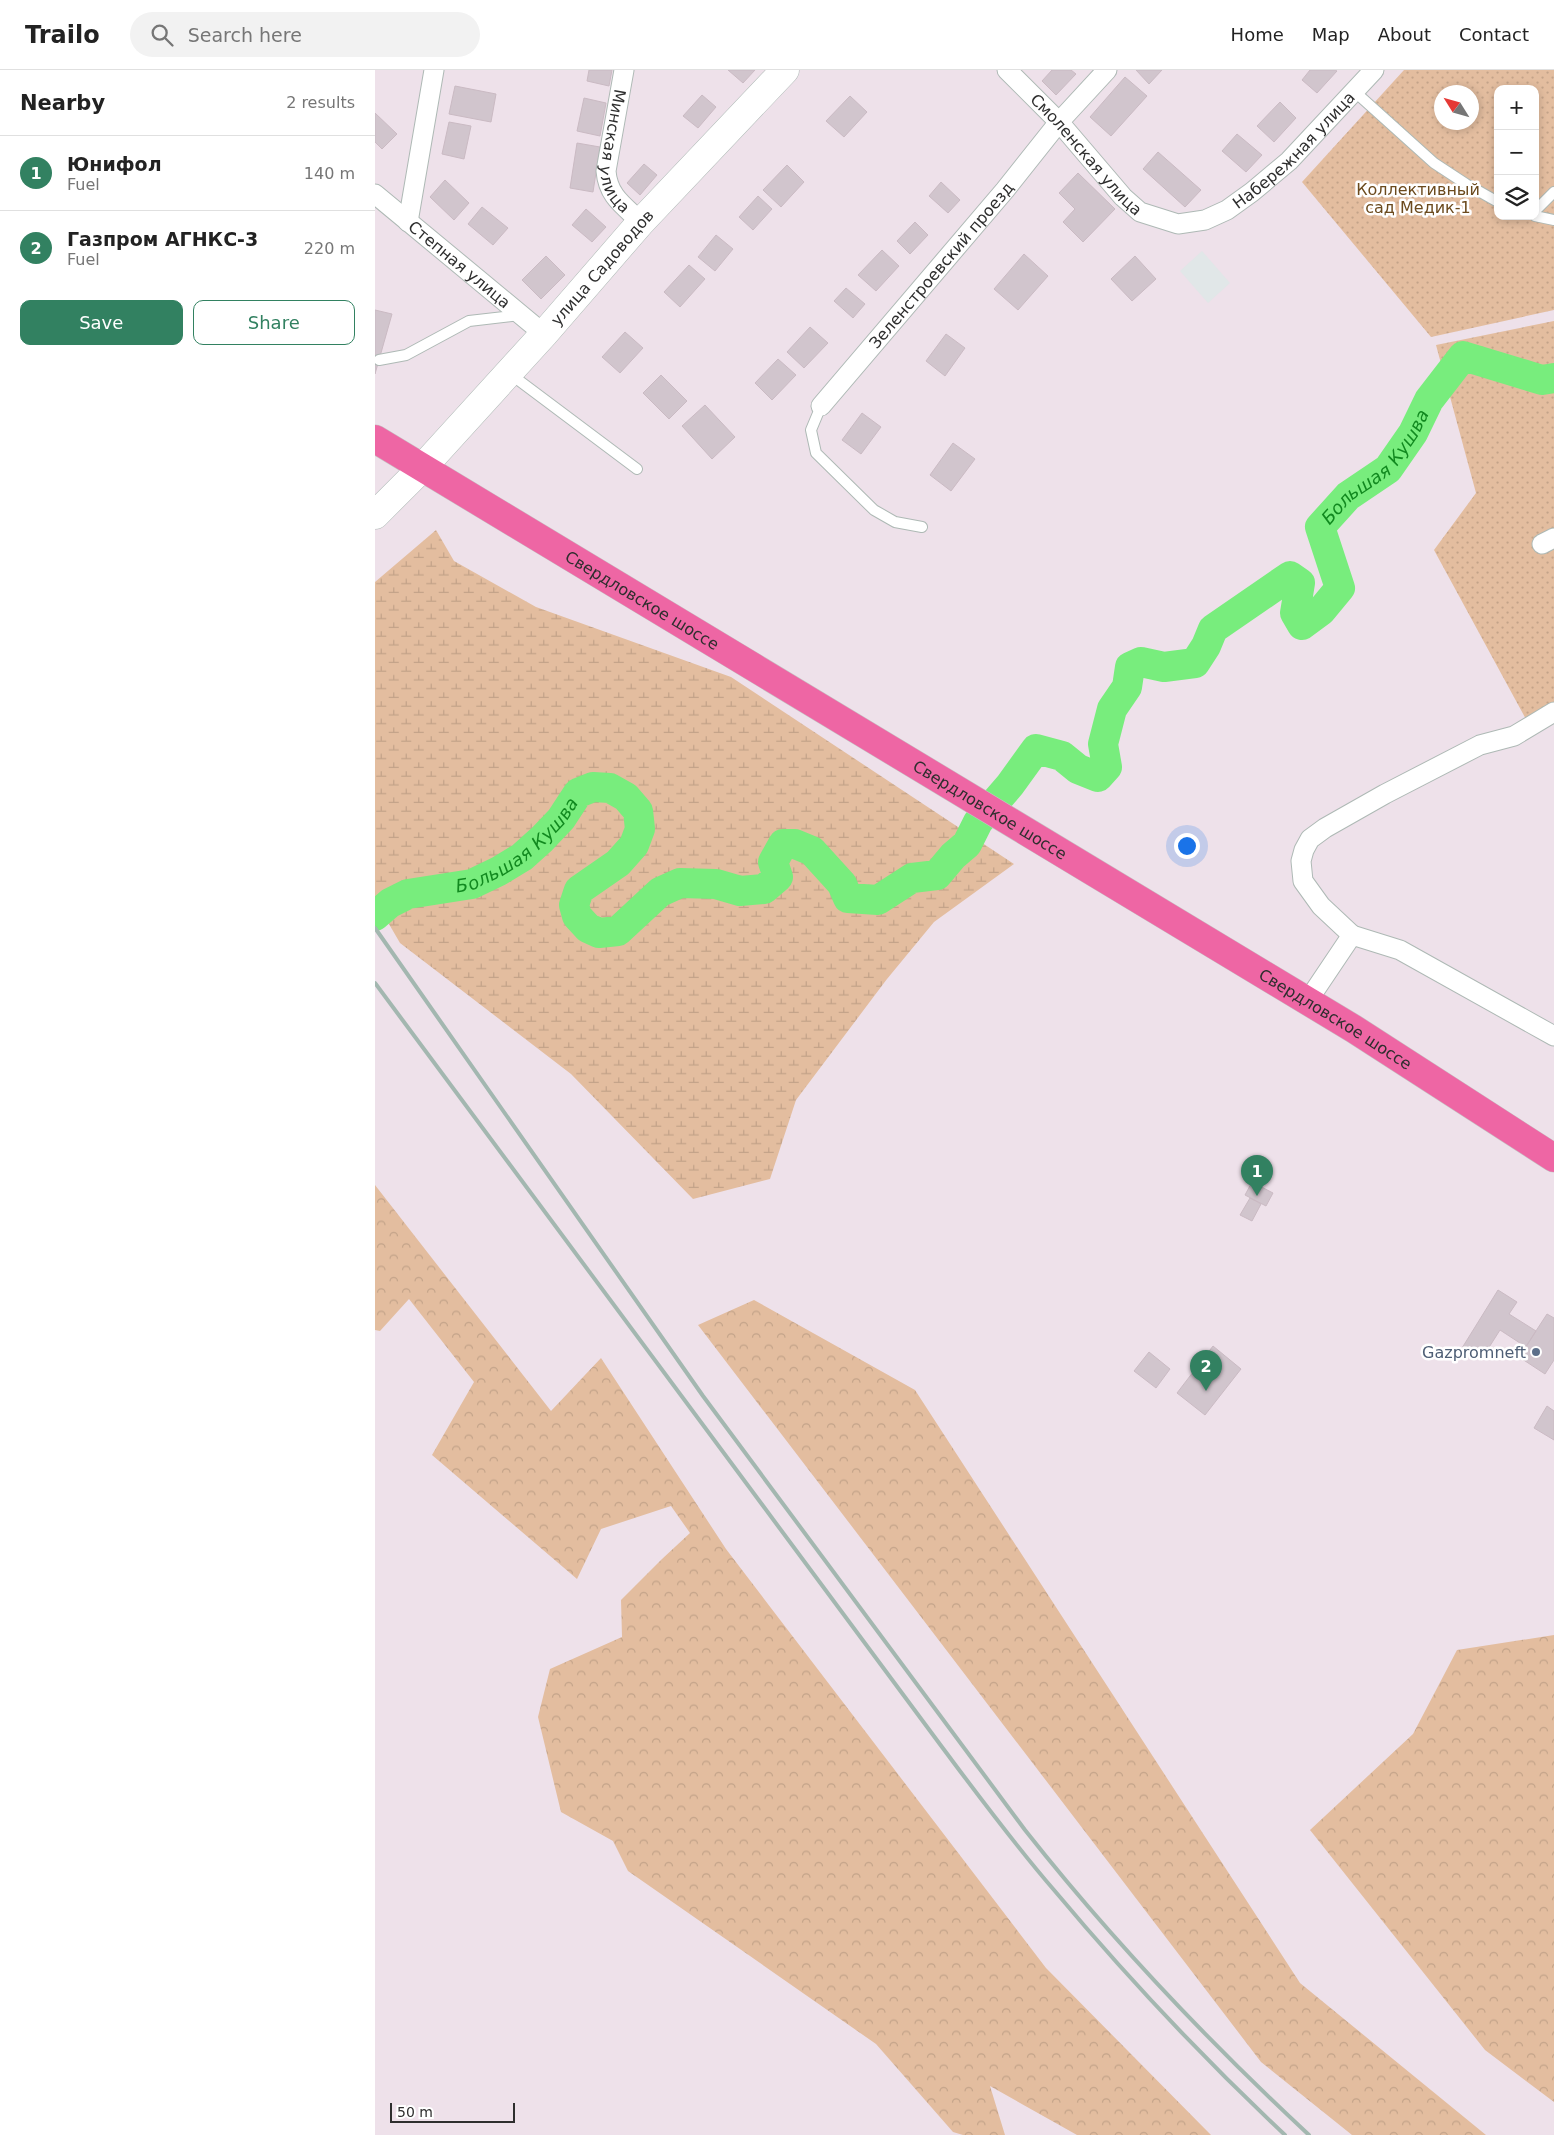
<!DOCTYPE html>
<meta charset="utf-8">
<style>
:root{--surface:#fff;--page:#f2f2f2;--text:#222;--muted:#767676;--line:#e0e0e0;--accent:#328161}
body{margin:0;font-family:"DejaVu Sans",sans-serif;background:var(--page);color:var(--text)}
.controls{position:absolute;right:15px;top:15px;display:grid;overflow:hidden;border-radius:10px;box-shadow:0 2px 8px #0003}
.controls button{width:45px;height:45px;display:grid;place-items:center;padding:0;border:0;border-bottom:1px solid var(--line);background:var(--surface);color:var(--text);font:25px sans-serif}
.compass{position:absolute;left:1059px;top:15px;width:45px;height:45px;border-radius:50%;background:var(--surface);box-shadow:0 2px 8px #0003;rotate:307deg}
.scale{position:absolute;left:15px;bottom:12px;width:125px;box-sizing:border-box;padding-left:5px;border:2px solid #2e2e2e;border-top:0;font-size:14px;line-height:18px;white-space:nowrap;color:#2e2e2e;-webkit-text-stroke:4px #fff;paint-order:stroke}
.you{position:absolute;left:811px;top:775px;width:18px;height:18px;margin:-12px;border:4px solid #fff;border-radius:50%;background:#1a73e8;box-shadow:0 0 0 8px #1a73e833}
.badge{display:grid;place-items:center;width:32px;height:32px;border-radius:50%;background:var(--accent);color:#fff;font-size:16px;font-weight:700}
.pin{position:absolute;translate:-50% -41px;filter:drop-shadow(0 1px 2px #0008)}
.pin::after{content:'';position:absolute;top:26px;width:18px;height:15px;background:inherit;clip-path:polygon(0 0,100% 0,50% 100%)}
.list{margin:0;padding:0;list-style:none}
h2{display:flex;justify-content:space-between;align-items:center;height:65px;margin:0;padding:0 20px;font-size:21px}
h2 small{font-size:16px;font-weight:400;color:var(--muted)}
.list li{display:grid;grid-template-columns:32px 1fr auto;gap:15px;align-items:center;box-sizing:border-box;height:75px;padding:0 20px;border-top:1px solid var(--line)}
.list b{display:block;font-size:19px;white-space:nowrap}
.list p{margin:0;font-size:16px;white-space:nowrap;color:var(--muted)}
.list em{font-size:16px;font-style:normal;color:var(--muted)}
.actions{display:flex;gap:10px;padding:15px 20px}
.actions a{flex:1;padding:11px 0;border:1px solid var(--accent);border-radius:10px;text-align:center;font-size:18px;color:var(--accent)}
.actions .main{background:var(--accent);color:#fff}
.icon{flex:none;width:28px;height:28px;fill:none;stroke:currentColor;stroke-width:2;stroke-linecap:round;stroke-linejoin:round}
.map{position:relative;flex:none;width:1179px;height:2065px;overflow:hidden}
header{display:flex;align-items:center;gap:30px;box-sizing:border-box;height:70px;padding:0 25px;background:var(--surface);border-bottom:1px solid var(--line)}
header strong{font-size:24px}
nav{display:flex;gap:28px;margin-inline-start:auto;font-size:18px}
.search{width:350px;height:45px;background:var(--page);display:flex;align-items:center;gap:12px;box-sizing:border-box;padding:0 18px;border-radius:28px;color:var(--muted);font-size:19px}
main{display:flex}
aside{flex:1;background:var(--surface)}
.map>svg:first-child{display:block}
.industrial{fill:#e1e7e8}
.forest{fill:url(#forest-crowns)}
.wetland{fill:url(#wetland-marsh)}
.garden{fill:url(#garden-dots);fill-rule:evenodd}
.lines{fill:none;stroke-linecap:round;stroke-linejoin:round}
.river{stroke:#78ed7d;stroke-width:30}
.building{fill:#d1c5cd;stroke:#cabac3}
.service-casing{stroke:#aeb9b5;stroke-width:12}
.minor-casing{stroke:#aeb9b5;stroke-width:21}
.secondary-casing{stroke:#aeb9b5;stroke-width:29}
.primary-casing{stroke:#c4c4c4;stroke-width:29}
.service{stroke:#fff;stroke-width:10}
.minor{stroke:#fff;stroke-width:19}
.secondary{stroke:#fff;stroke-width:28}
.primary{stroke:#ee66a4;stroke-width:28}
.rail{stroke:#a3b7b0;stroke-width:4}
.service-dot{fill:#5c6f8a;stroke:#fff;stroke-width:2}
.labels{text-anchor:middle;stroke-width:5;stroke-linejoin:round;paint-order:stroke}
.street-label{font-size:16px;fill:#2e2e2e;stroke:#fff}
.park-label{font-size:16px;fill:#6b4a1d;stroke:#fff}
.service-label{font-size:16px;fill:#4e5e75;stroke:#fff;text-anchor:end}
.water-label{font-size:18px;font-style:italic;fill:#11891f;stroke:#fff}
</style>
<header>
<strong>Trailo</strong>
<div class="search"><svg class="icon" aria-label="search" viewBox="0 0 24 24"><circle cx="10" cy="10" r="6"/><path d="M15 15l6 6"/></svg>Search here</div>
<nav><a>Home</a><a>Map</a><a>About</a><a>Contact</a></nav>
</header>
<main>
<aside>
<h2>Nearby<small>2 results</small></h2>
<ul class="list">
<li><span class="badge">1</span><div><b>Юнифол</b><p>Fuel</p></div><em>140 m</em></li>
<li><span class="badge">2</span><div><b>Газпром АГНКС-3</b><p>Fuel</p></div><em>220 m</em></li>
</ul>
<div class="actions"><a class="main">Save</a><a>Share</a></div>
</aside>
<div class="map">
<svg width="1179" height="2065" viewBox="0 0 1179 2065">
<defs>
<pattern id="forest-crowns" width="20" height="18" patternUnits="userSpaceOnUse" patternTransform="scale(1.25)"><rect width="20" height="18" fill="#e3bd9f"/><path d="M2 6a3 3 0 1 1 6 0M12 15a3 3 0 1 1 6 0" fill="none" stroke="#c3a389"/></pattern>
<pattern id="wetland-marsh" width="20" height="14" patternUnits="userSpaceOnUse" patternTransform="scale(1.25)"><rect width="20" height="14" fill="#e3bd9f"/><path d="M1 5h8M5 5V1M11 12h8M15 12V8" fill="none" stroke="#c3a389"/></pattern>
<pattern id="garden-dots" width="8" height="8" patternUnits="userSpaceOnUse" patternTransform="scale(1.25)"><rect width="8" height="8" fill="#e3bd9f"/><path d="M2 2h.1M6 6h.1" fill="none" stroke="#c3a389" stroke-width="1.8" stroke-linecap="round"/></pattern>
</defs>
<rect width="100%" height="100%" fill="#eee1ea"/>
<path class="industrial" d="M827,181l28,32 -22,20 -28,-32z"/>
<path class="forest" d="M0,1115l176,226 50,-53 125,191 320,419 165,167h-134l-87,-49 15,49h-42l-10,-3 -77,-88 -248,-173 -15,-30 -52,-29 -23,-95 12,-48 72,-32 -1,-37 41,-41 28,-26 -19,-27 -70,23 -24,50 -145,-124 42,-73 -65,-83 -29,32 -5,-1z
M379,1230l161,90 385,593 186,152h-134l-91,-73 -563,-737z
M1179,1565v467l-69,-52 -175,-220 103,-96 44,-84z"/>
<path class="wetland" d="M61,460l18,31 82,46 195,70 283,187 -80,58 -47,57 -91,121 -26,79 -77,20 -122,-125 -171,-131 -25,-43v-318z"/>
<path class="garden" d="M1029,0h150v240l-123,27 -129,-155zM1123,19h37v127h-37zM1066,22h30v30h-30z
M1179,251v399l-21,12 -99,-182 42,-57 -40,-148z"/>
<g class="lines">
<path class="river" id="s1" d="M0,846l15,-13 18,-9 64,-10 27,-13 23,-14 20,-18 19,-20 17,-26 15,-6 17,1 16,9 12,14 2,18 -6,16 -16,18 -39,27 -5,15 3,11 11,12 11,5 19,-2 42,-39 20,-9 36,1 24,7 24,-2 14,-12 -5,-15 10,-18h12l17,7 30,33 6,14 30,2 34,-22 25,-3 16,-19 14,-12 11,-22 32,-37 26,-36 26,7 16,13 20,8 9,-10 -4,-23 9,-35 15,-22 3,-20 11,-5 23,5 31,-4 11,-17 7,-17 77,-53 10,7 -5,30 7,12 19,-14 19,-23 -20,-61 28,-31 40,-27 25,-36 16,-33 34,-44 79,24 12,-2"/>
</g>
<path class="building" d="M214,0h23l-3,16 -22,-5z
M353,0h27l-12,13z
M677,0h19l5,4 -20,21 -14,-14z
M761,0h26l-13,14z
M935,0h25l2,1 -20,22 -15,-13z
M750,7l22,19 -36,40 -21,-19z
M80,16l41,8 -5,28 -42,-8z
M327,25l14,12 -18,21 -15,-12z
M475,26l17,16 -23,25 -18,-16z
M209,28l22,5 -6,33 -23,-5z
M905,32l16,16 -22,24 -17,-16z
M0,43l22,21 -15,15 -7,-7z
M74,52l22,4 -7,33 -22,-5z
M862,64l25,21 -16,17 -24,-21z
M202,73l23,4 -7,45 -23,-4z
M783,82l43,38 -16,17 -42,-38z
M269,94l13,11 -17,20 -13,-12z
M412,95l17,17 -23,25 -18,-17z
M703,103l37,36 -32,33 -20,-20 12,-13 -16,-16z
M70,110l24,23 -15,17 -24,-23z
M566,112l19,18 -12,13 -19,-17z
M383,126l14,13 -19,21 -14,-13z
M107,137l26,21 -15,17 -25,-21z
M211,139l20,18 -14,15 -20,-17z
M540,152l13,13 -18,19 -13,-13z
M341,165l17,14 -18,22 -17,-14z
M507,180l17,16 -23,25 -18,-16z
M649,184l24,22 -30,34 -24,-21z
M171,186l19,19 -24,24 -19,-19z
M760,186l21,23 -24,22 -21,-22z
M314,195l16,14 -25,28 -16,-15z
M471,218l19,16 -12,14 -19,-17z
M0,240l17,4 -17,60z
M435,257l18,16 -24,25 -17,-16z
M250,262l18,16 -23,25 -18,-16z
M571,264l19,14 -20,28 -19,-15z
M403,289l18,16 -24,25 -17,-17z
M286,305l26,26 -18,18 -26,-26z
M330,335l30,32 -23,22 -30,-33z
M487,343l19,14 -20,27 -19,-14z
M578,373l22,16 -24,32 -21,-16z
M877,1112l21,11 -7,13 -21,-11z
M875,1128l11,6 -9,17 -12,-6z
M1123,1220l19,12 -8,12 27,17 -10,16 -26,-17 -19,30 -19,-12z
M1172,1244l7,4v42l-9,14 -26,-17z
M838,1276l28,23 -36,46 -28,-22z
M774,1282l21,17 -14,19 -22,-17z
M1172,1336l7,5v29l-20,-12z"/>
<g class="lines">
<defs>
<path id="service" d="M979,21l80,72 32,21 32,18
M1160,141l19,-19
M1160,146l19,4
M4,290l27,-5 63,-34 51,-6
M134,303l128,96
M446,336l-10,24 5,23 58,57 21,12 27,5"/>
<g id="minor">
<path id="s2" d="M249,0l-18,101c2,25 17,34 35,51"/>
<path id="s3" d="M632,0l52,52 64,75 17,15 38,12 27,-4 22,-10 25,-18 37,-31 85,-91"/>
<path id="s4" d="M0,124l169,140"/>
<path d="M33,152l26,-152"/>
<path id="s5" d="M446,336l184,-216 54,-68 48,-52"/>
<path d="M1167,474l12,-6"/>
<path d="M977,865l48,15 154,86"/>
<path d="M932,932l45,-67 -31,-29 -18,-25 -2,-20 3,-11 6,-11 15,-11 60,-34 95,-49 34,-9 40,-24"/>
</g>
<g id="secondary">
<path id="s6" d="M0,445l48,-48 121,-133 97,-112 144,-152"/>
</g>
<g id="primary">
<path id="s7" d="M0,369l979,590 200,129"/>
</g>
</defs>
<use href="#service" class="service-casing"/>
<use href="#minor" class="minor-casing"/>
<use href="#secondary" class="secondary-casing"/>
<use href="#primary" class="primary-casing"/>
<use href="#service" class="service"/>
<use href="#minor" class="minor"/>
<use href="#secondary" class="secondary"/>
<use href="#primary" class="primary"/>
<path class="rail" d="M0,858l328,468 322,434c86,109 182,210 284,305
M0,913l567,764c36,48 72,97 112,143 72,86 149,168 231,245"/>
</g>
<circle class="service-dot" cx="1161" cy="1282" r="5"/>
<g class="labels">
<g class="street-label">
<text dy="6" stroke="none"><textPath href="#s2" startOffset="84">Минская улица</textPath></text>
<text dy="6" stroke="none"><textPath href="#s3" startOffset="376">Набережная улица</textPath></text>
<text dy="6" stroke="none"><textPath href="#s3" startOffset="116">Смоленская улица</textPath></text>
<text dy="6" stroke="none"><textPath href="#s4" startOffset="110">Степная улица</textPath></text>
<text dy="6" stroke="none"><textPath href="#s5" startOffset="185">Зеленстроевский проезд</textPath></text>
<text dy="6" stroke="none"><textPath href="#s6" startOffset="336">улица Садоводов</textPath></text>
<text dy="6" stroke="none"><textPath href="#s7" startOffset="312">Свердловское шоссе</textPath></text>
<text dy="6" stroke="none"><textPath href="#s7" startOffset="718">Свердловское шоссе</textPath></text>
<text dy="6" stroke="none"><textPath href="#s7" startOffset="1122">Свердловское шоссе</textPath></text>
</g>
<g class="park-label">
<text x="1043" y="125">Коллективный<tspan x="1043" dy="18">сад Медик-1</tspan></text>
</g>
<g class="service-label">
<text x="1151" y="1288">Gazpromneft</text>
</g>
<g class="water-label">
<text dy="6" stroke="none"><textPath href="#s1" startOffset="1710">Большая Кушва</textPath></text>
<text dy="6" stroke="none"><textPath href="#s1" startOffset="164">Большая Кушва</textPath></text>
</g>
</g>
</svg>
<div class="controls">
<button>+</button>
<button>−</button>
<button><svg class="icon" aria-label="layers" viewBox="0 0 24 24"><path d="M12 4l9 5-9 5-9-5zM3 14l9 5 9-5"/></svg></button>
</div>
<svg class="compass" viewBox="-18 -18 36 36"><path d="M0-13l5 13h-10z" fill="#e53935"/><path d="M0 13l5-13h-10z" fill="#767676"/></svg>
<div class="scale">50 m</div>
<div class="you"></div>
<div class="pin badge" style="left:882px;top:1126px">1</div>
<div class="pin badge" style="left:831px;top:1321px">2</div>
</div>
</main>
